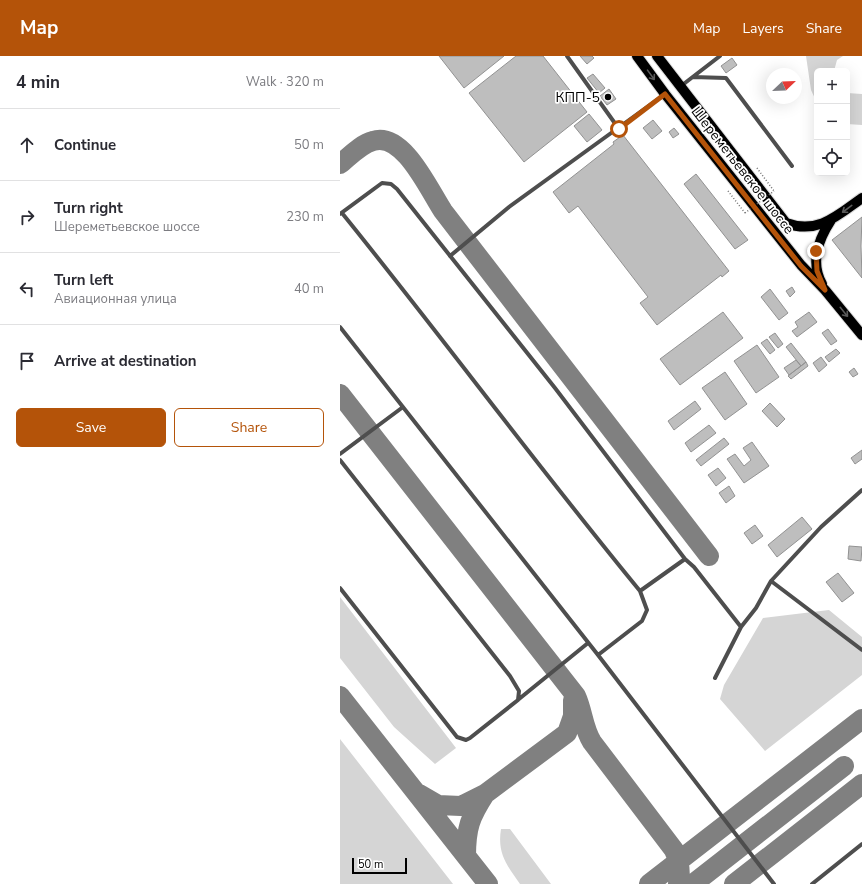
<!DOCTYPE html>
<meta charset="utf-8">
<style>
:root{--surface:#fff;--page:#f7f7f7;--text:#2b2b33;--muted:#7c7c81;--line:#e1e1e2;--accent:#b45309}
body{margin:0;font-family:"Nunito Sans",sans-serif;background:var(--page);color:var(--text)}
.controls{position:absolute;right:12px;top:12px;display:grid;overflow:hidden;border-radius:6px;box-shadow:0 4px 16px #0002}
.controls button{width:36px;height:36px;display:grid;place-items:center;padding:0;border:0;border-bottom:1px solid var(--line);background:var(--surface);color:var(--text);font:20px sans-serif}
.compass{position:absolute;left:426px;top:12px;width:36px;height:36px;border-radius:50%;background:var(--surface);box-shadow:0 4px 16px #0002;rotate:67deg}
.scale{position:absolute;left:12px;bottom:10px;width:55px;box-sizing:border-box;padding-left:4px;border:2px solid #000;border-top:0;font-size:11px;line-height:14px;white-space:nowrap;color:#000;-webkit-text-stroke:3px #fff;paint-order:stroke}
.stop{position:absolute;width:12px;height:12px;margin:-9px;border:3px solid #b45309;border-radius:50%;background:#fff}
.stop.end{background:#b45309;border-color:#fff;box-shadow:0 1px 4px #0008}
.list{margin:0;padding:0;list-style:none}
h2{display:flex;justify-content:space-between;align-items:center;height:52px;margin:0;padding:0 16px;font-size:17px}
h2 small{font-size:13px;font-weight:400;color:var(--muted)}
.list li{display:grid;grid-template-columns:26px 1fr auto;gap:12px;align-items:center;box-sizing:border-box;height:72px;padding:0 16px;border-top:1px solid var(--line)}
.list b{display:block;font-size:15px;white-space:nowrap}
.list p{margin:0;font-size:13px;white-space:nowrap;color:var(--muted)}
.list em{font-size:13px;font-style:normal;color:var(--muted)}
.actions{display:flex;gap:8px;padding:12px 16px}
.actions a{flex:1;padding:9px 0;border:1px solid var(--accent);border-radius:6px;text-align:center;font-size:14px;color:var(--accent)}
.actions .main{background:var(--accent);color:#fff}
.icon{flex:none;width:22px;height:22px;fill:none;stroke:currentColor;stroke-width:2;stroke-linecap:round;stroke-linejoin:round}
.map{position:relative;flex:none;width:522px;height:828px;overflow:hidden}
header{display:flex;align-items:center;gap:24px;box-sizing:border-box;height:56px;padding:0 20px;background:var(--accent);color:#fff}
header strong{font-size:19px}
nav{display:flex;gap:22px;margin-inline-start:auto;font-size:14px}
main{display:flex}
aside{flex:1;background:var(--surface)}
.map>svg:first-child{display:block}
.green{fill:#d5d5d5}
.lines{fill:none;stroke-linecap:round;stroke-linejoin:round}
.taxiway{stroke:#808080;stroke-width:20}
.building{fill:#bebebe;stroke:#929292}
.primary-casing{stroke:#dbdbdb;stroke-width:12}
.path{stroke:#707070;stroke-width:1.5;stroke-dasharray:1 2;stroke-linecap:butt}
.lane{stroke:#4e4e4e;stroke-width:4}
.primary{stroke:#000;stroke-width:10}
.path-bridge{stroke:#707070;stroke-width:1.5;stroke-dasharray:1 2;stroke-linecap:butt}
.oneway{stroke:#595959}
.route{stroke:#b45309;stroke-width:5}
.poi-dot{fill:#000;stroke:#fff;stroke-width:1.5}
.labels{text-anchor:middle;stroke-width:3.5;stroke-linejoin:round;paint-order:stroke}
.poi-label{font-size:14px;fill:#000;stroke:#fff;text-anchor:end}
.street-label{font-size:14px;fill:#000;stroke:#fff}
</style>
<header>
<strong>Map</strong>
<nav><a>Map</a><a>Layers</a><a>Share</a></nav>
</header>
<main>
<aside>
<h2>4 min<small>Walk · 320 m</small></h2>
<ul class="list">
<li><svg class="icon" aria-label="ahead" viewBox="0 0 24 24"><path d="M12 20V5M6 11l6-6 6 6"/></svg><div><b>Continue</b></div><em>50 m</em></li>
<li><svg class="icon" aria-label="right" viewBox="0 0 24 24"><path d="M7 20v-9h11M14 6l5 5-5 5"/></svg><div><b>Turn right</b><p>Шереметьевское шоссе</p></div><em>230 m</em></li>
<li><svg class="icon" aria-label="left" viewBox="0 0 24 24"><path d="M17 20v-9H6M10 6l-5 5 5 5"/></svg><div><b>Turn left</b><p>Авиационная улица</p></div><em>40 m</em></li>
<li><svg class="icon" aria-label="arrive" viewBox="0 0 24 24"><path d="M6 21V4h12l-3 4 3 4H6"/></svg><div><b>Arrive at destination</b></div></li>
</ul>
<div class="actions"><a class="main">Save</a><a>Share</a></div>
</aside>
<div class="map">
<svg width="522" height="828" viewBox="0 0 522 828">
<rect width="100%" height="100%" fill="#fff"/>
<path class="green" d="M466,0h37l-6,4 -3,11h-17v32l-6,-13z
M507,37l15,1v31l-15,-1z
M0,541l116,151 -21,16 -41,-37 -54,-69z
M489,554l33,27v38l-97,76 -45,-52 4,-14 39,-67z
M0,683l113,145h-113z
M161,773h9l41,55h-31c-13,-19 -23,-30 -19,-55z"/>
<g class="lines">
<path class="taxiway" d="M0,108c10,-8 21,-20 33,-23 30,-10 56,49 70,70l266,345
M0,338l236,302c7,15 7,32 16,46l82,108c5,11 8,22 4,34
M0,640l148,188
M79,738l19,11 23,1 24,-12 82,-61 6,-17v-16
M126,800c0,-28 4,-39 19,-62
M309,828l213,-165
M353,828l151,-118
M394,828l128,-100"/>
</g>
<path class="building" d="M99,0h65l-40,32z
M176,0h27l44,56 -63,50 -55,-69z
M240,0h12l2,2 -7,6z
M392,2l5,7 -11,8 -5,-7z
M253,18l12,14 -6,5 -12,-15z
M269,33l7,10 -9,6 -7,-9z
M249,58l13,16 -15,12 -13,-16z
M313,64l9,11 -10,8 -9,-11z
M334,72l5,6 -6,4 -4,-6z
M283,79l106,136 -7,6 -1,-2 -64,50 -17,-22 8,-6 -70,-91 -9,7 -16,-21 61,-48 -1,-2z
M356,118l52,66 -13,9 -51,-65z
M522,161l-1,29 1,32 -30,-38z
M452,231l3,5 -5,5 -4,-6z
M430,233l18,24 -9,7 -18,-23z
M383,256l20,26 -63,47 -20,-26z
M469,256l8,10 -20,15 -5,-6 6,-4 -3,-5z
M488,273l9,12 -6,4 -9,-12z
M435,277l8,11 -5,4 -9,-11z
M427,283l8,11 -5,4 -9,-11z
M451,287l15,19 -5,4 -15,-19z
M417,289l22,32 -23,16 -22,-32z
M496,293l4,4 -11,9 -4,-5z
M481,301l6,8 -8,7 -6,-9z
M456,304l5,6 -12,9 -5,-7z
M466,306l2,4 -17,13 -3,-3z
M514,312l4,6 -5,3 -4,-5z
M385,316l22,32 -22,16 -23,-32z
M355,345l6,8 -27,21 -6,-9z
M430,347l15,16 -8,8 -15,-16z
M369,369l7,8 -25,19 -6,-9z
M384,382l5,6 -28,22 -5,-6z
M412,386l17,24 -25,17 -17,-24 8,-5 9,12 7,-6 -8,-12z
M522,394v9l-7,5 -4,-6z
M378,412l8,10 -10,8 -8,-11z
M389,430l6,10 -9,7 -7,-10z
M462,461l10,12 -35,28 -9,-12z
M415,469l8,11 -11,8 -8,-11z
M509,490l13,1 -1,14 -13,-2z
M498,517l16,20 -12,9 -16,-20z"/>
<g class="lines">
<defs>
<path id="primary" d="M297,0l28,38 136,171 24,25 37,45
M317,0l129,167c32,12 52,-8 76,-25
M482,228c-12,-22 -4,-44 9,-64"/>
</defs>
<use href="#primary" class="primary-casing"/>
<path class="path" d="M417,112l17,23
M388,135l17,22"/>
<path class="lane" d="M227,0l52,73
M353,21l33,1 66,88
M341,30l39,-30
M2,157c101,125 196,254 298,378
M0,158l42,-31 9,1 6,5 158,199 130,171
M110,200l59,-49 156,-113
M0,271l258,328
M0,398l63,-47
M0,404l170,216 9,15 -1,9 -48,38 -4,2 -9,-3 -117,-149
M431,525l91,69
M401,571l15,-19 15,-27 50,-54 41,-37
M375,622l26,-51 -47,-60 -9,-8 -45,32 7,19 -5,11 -44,34 176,229
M179,643l69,-56
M472,828l50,-40"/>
<use href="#primary" class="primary"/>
<path class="path-bridge" d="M405,157l29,-22"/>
</g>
<defs><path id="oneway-shaft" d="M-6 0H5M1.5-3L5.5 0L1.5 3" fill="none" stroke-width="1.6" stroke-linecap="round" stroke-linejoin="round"/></defs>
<g class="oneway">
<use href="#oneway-shaft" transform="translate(311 19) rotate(54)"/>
<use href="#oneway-shaft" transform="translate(507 153) rotate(143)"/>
<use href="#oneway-shaft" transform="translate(504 256) rotate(51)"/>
</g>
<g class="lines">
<path class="route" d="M279,73l46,-35 136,172 24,24 -8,-19 -1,-20"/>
</g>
<circle class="poi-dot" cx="268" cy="41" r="4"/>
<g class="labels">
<g class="poi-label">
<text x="260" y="46">КПП-5</text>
</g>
<g class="street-label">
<text transform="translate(403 114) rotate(52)" y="5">Шереметьевское шоссе</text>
</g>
</g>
</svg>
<div class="controls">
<button>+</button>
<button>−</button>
<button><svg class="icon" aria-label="locate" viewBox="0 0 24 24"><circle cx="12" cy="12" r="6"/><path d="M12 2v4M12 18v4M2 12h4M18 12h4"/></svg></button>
</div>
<svg class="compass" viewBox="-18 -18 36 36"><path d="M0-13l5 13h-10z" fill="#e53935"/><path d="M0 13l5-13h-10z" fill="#7c7c81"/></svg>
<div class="scale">50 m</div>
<div class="stop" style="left:279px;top:73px"></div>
<div class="stop end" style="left:476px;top:195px"></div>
</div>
</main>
